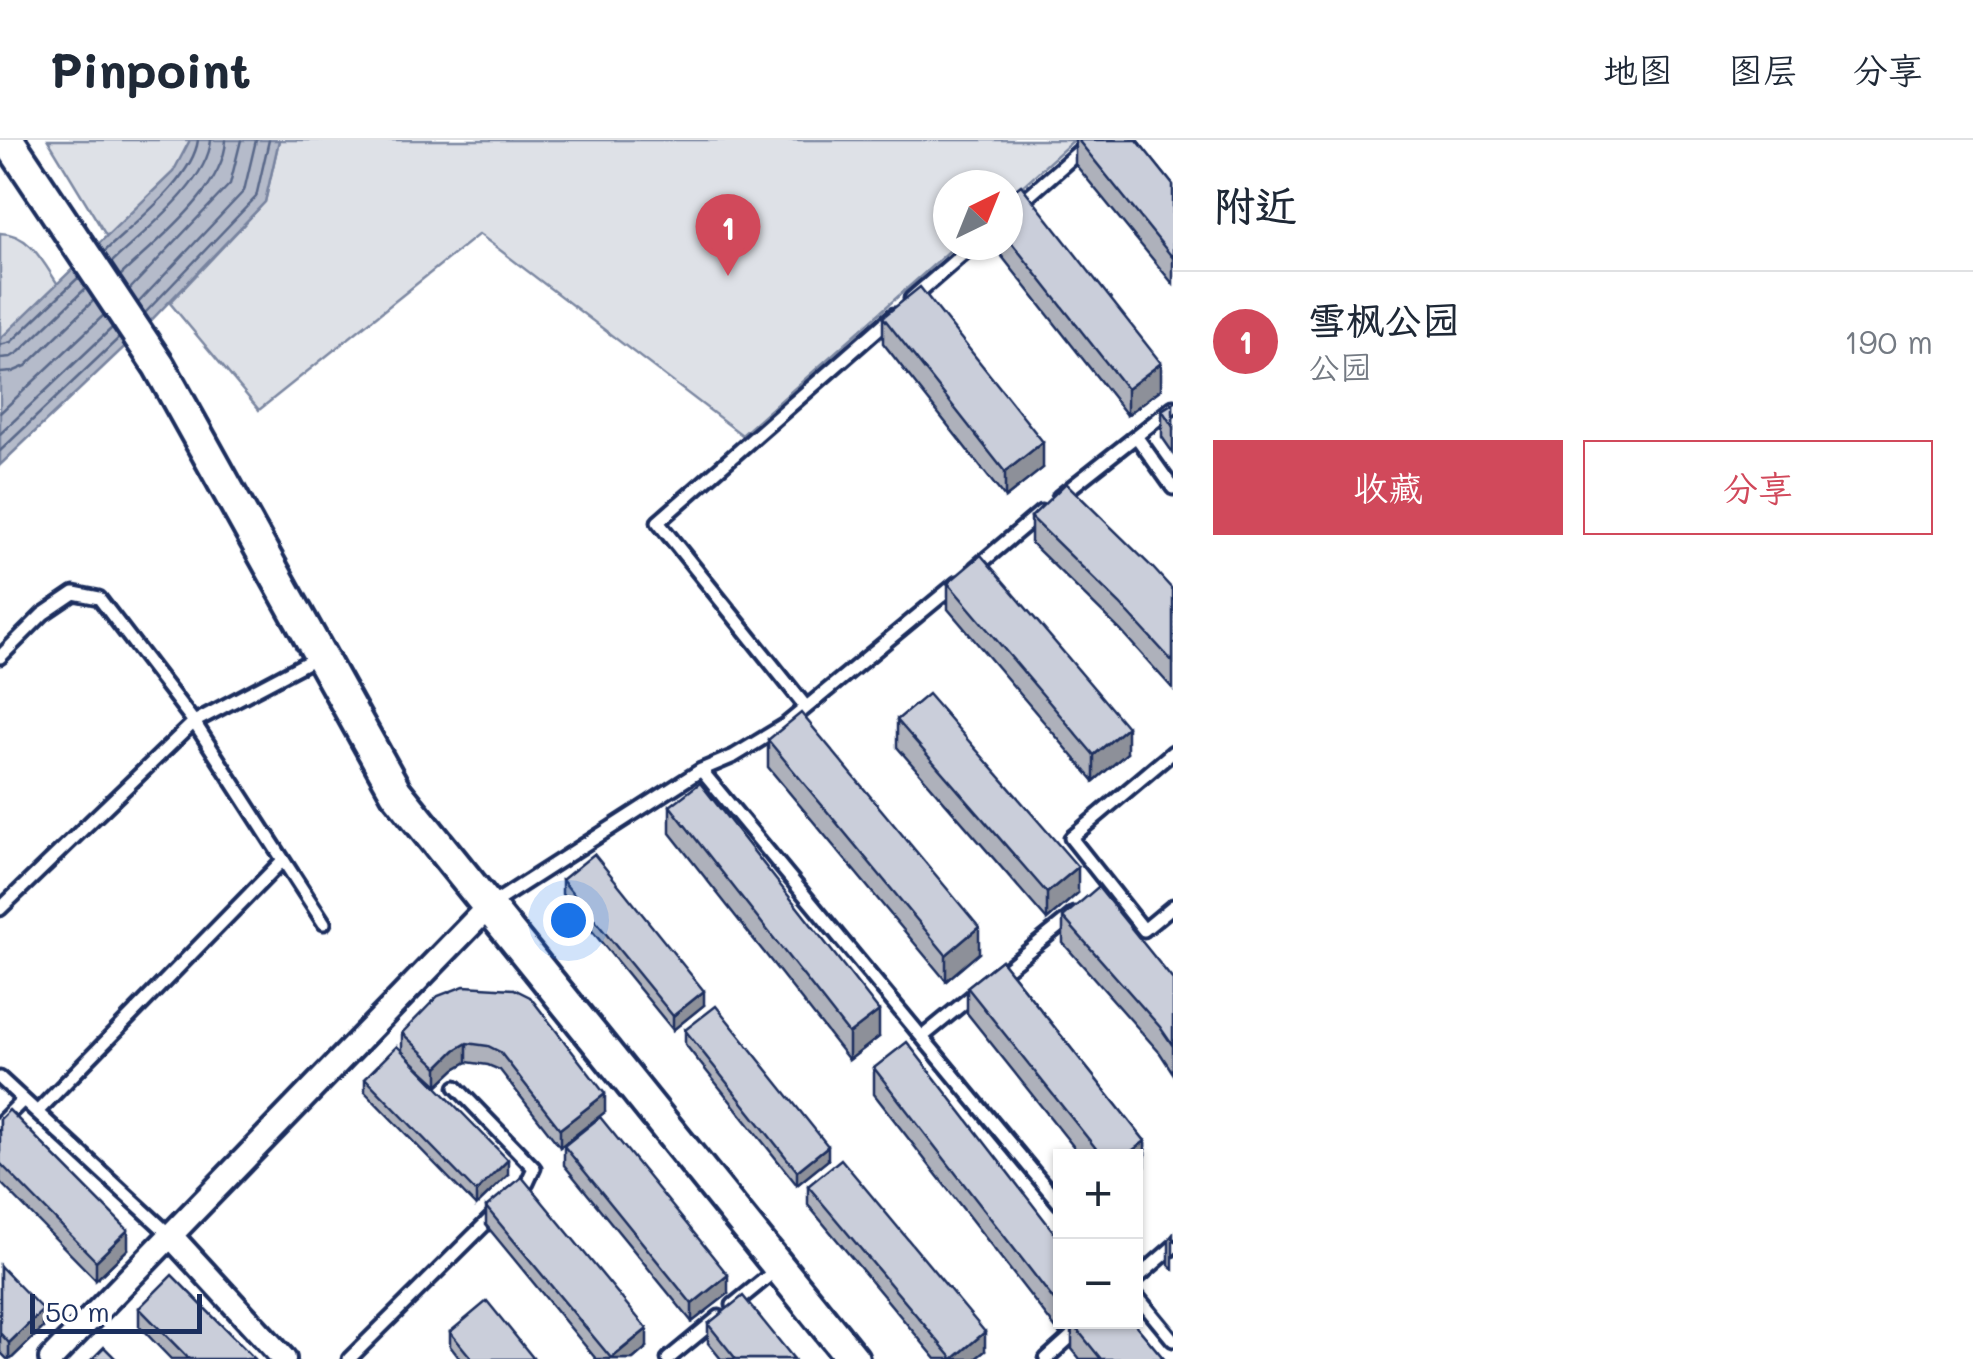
<!DOCTYPE html>
<html lang="zh">
<meta charset="utf-8">
<style>
:root{--surface:#fff;--page:#f2f2f3;--text:#1f2937;--muted:#747a83;--line:#e0e1e3;--accent:#d1495b}
body{margin:0;font-family:Mali,"LXGW WenKai TC",sans-serif;background:var(--page);color:var(--text)}
.controls{position:absolute;right:30px;bottom:30px;display:grid;overflow:hidden;border-radius:0px;box-shadow:0 2px 8px #0004}
.controls button{width:90px;height:90px;display:grid;place-items:center;padding:0;border:0;border-bottom:2px solid var(--line);background:var(--surface);color:var(--text);font:50px sans-serif}
.compass{position:absolute;left:933px;top:30px;width:90px;height:90px;border-radius:50%;background:var(--surface);box-shadow:0 2px 8px #0004;rotate:43deg}
.scale{position:absolute;left:30px;bottom:25px;width:172px;box-sizing:border-box;padding-left:10px;border:5px solid #1b2f5e;border-top:0;font-size:28px;line-height:35px;white-space:nowrap;color:#1b2f5e;-webkit-text-stroke:8px #fff;paint-order:stroke}
.you{position:absolute;left:568px;top:780px;width:35px;height:35px;margin:-25px;border:8px solid #fff;border-radius:50%;background:#1a73e8;box-shadow:0 0 0 15px #1a73e833}
.badge{display:grid;place-items:center;width:65px;height:65px;border-radius:50%;background:var(--accent);color:#fff;font-size:32px;font-weight:700}
.pin{position:absolute;translate:-50% -82px;filter:drop-shadow(0 2px 5px #0008)}
.pin::after{content:'';position:absolute;top:52px;width:35px;height:30px;background:inherit;clip-path:polygon(0 0,100% 0,50% 100%)}
.list{margin:0;padding:0;list-style:none}
h2{display:flex;justify-content:space-between;align-items:center;height:130px;margin:0;padding:0 40px;font-size:42px}
h2 small{font-size:32px;font-weight:400;color:var(--muted)}
.list li{display:grid;grid-template-columns:65px 1fr auto;gap:30px;align-items:center;box-sizing:border-box;height:140px;padding:0 40px;border-top:2px solid var(--line)}
.list b{display:block;font-size:38px;white-space:nowrap}
.list p{margin:0;font-size:32px;white-space:nowrap;color:var(--muted)}
.list em{font-size:32px;font-style:normal;color:var(--muted)}
.actions{display:flex;gap:20px;padding:30px 40px}
.actions a{flex:1;padding:22px 0;border:2px solid var(--accent);border-radius:0px;text-align:center;font-size:35px;color:var(--accent)}
.actions .main{background:var(--accent);color:#fff}
.map{position:relative;flex:none;width:1173px;height:1219px;overflow:hidden}
header{display:flex;align-items:center;gap:60px;box-sizing:border-box;height:140px;padding:0 50px;background:var(--surface);border-bottom:2px solid var(--line)}
header strong{font-size:48px}
nav{display:flex;gap:55px;margin-inline-start:auto;font-size:35px}
main{display:flex}
aside{flex:1;background:var(--surface)}
.map>svg:first-child{display:block}
.green{fill:#dee1e7;stroke:#7c88a2;stroke-width:2.5}
.water{fill:#b5bbca;stroke:#77839f;stroke-width:2.5}
.lines{fill:none;stroke-linecap:round;stroke-linejoin:round}
.shore{stroke:#596789;stroke-width:2.5}
.lane-casing{stroke:#1b2f5e;stroke-width:19}
.street-casing{stroke:#1b2f5e;stroke-width:30}
.secondary-casing{stroke:#1b2f5e;stroke-width:38}
.lane{stroke:#fff;stroke-width:11}
.street{stroke:#fff;stroke-width:22}
.secondary{stroke:#fff;stroke-width:30}
.wall{fill:#aeb1bb;stroke:#1b2f5e;stroke-width:2.5}
.shaded-wall{fill:#8d9099;stroke:#1b2f5e;stroke-width:2.5}
.building{fill:#caceda;stroke:#1b2f5e;stroke-width:2.5}
</style>
<header>
<strong>Pinpoint</strong>
<nav><a>地图</a><a>图层</a><a>分享</a></nav>
</header>
<main>
<div class="map">
<svg width="1173" height="1219" viewBox="0 0 1173 1219">
<rect width="100%" height="100%" fill="#fff"/>
<filter id="ink" filterUnits="userSpaceOnUse"><feTurbulence type="fractalNoise" baseFrequency=".01" numOctaves="2"/><feDisplacementMap in="SourceGraphic" scale="20" xChannelSelector="R" yChannelSelector="G"/><feConvolveMatrix kernelMatrix="1 2 1 2 8 2 1 2 1" color-interpolation-filters="sRGB"/></filter>
<g filter="url(#ink)">
<path class="green" d="M48,0h147l-23,41 -62,61z
M279,0h795l-66,59v-14h-60v60h8l-214,190 -263,-201 -220,176 -89,-107 95,-101z
M0,93c31,0 45,33 61,56l-61,59z"/>
<path class="water" d="M190,0h89l-14,62 -127,132 -138,131v-126l173,-167z"/>
<g class="lines">
<path class="shore" d="M104,112c28,-27 89,-73 94,-112
M111,123c30,-29 97,-80 100,-123
M120,136c34,-33 104,-86 106,-136
M129,150l101,-106 11,-44
M138,163l106,-112 12,-51
M145,173l111,-116 13,-57
M0,205l11,-3 68,-65
M0,218l11,-1 8,-5 67,-64
M0,233l12,-1 14,-6 68,-66
M0,273l104,-98
M0,294l112,-106
M0,311l119,-113"/>
<defs>
<path id="lane" d="M1008,74l84,-74
M911,159l62,-54
M1136,296l37,52
M1059,357l114,-90
M975,428l66,-56
M319,516l-125,66 130,201
M0,517l43,-43 31,-21 25,5 95,124 -194,187
M806,567l-148,-185 236,-207
M1173,612l-102,86 73,92 29,-24
M701,630l359,434
M489,766l212,-136 33,-14 51,-31 172,-142
M995,838l79,-64
M922,897l55,-45
M0,938l171,158
M456,947l78,81 -7,15 -8,8
M37,972l246,-252
M0,983l23,-23
M1136,1139l37,-32
M1136,1155l37,45
M733,1165l44,-36
M349,1219l146,-145
M668,1219l51,-42
M1046,1219l41,-37"/>
<path id="street" d="M171,1096l113,123
M51,1219l438,-453"/>
<path id="secondary" d="M8,0l151,226 237,426 457,567"/>
</defs>
<use href="#lane" class="lane-casing"/>
<use href="#street" class="street-casing"/>
<use href="#secondary" class="secondary-casing"/>
<use href="#lane" class="lane"/>
<use href="#street" class="street"/>
<use href="#secondary" class="secondary"/>
</g>
<path class="wall" d="M1075,0h62l36,45v99l-98,-120z
M1008,55l153,194 -34,26 -134,-170h15z
M883,177l160,151 -38,30 -122,-155z
M1173,263v50l-11,-16v-27z
M1031,377l142,73v99l-53,-59 -89,-87z
M948,443l179,170 -33,28 -146,-172z
M897,580l181,173 -31,27 -150,-173z
M768,600l211,213 -33,28 -178,-214z
M670,666l209,231 -30,23 -179,-227z
M562,740l142,125 -31,25 -111,-136z
M1063,777l110,63v93l-13,-20 -97,-110z
M1001,820l144,181v26l-9,7v-18h-55l-114,-143v-26z
M514,849l91,123 -45,35 -60,-77 -12,-5 -21,-3 -12,7 -17,16 -36,-33 106,123 -32,31 -111,-114v-14l37,-27v-18z
M685,890l143,130 -31,25 -112,-141z
M874,928l186,172v82h73l31,37h-84l-8,-10v-24l-12,9 -186,-240z
M0,979l128,130 -32,31 -96,-98z
M564,1006l164,148 -36,28 -128,-157z
M808,1046l177,165 -10,8h-39l-128,-154z
M486,1067l161,140 -14,12h-37l-110,-134z
M1173,1094v35l-4,-4v-26z
M0,1126l43,62 -32,31h-4l-7,-7z
M139,1168l116,51h-84l-32,-33z
M708,1184l86,35h-73l-13,-16z
M450,1192l84,27h-74l-10,-13z"/>
<path class="shaded-wall" d="M1161,223v26l-34,26v-26z
M1043,302v26l-38,30v-26z
M1127,587v26l-33,28v-26z
M1078,727v26l-31,27v-27z
M979,787v26l-33,28v-26z
M704,851v14l-31,25v-14z
M879,871v26l-30,23v-26z
M467,903v19l-12,7 -17,16v-18l17,-17z
M605,954v18l-45,35v-18z
M1145,1001v26l-9,7v-18h-11z
M828,1006v14l-31,25v-14z
M508,1020v15l-32,31v-14z
M128,1090v19l-32,31v-19z
M728,1135v19l-36,28v-18z
M1060,1168v14h16l-16,12z
M43,1170v18l-32,31h-2v-16z
M647,1189v18l-14,12h-22z
M985,1192v19l-10,8h-22z"/>
<path class="building" d="M1078,0h59l36,45v73z
M1021,45l140,178 -34,26 -119,-151v-43z
M920,147l123,155 -38,30 -122,-155z
M1173,263v24l-11,-17z
M1066,343l87,85 20,22v72l-53,-58 -89,-87z
M981,415l146,172 -33,28 -146,-172z
M928,554l150,173 -31,26 -150,-173z
M801,573l178,214 -33,28 -178,-215z
M700,643l179,228 -30,23 -179,-228z
M594,714l110,137 -31,25 -111,-136z
M1098,747l75,93v66l-13,-19 -97,-110z
M1001,820l144,181 -20,15h-23l-135,-169z
M464,846l50,3 16,8 75,97 -45,35 -60,-77 -12,-6 -21,-3 -12,7 -17,17 -36,-34 36,-37z
M716,866l112,140 -31,25 -112,-141z
M907,902l153,198v68l-186,-240z
M397,906l111,114 -32,32 -111,-114z
M9,970l119,120 -32,31 -96,-98v-44z
M600,977l128,158 -36,29 -128,-158z
M841,1019l144,173 -32,27 -145,-173z
M522,1037l125,152 -36,29 -125,-151z
M0,1126l43,44 -34,33 -9,-10z
M172,1135l83,84h-66l-50,-51z
M743,1156l51,63h-58l-28,-35z
M487,1161l47,58h-62l-22,-27z
M1074,1182h59l31,37h-63l-29,-36z
M104,1207l12,12h-24z"/>
</g>
</svg>
<div class="controls">
<button>+</button>
<button>−</button>
</div>
<svg class="compass" viewBox="-18 -18 36 36"><path d="M0-13l5 13h-10z" fill="#e53935"/><path d="M0 13l5-13h-10z" fill="#747a83"/></svg>
<div class="scale">50 m</div>
<div class="you"></div>
<div class="pin badge" style="left:728px;top:136px">1</div>
</div>
<aside>
<h2>附近<small></small></h2>
<ul class="list">
<li><span class="badge">1</span><div><b>雪枫公园</b><p>公园</p></div><em>190 m</em></li>
</ul>
<div class="actions"><a class="main">收藏</a><a>分享</a></div>
</aside>
</main>
